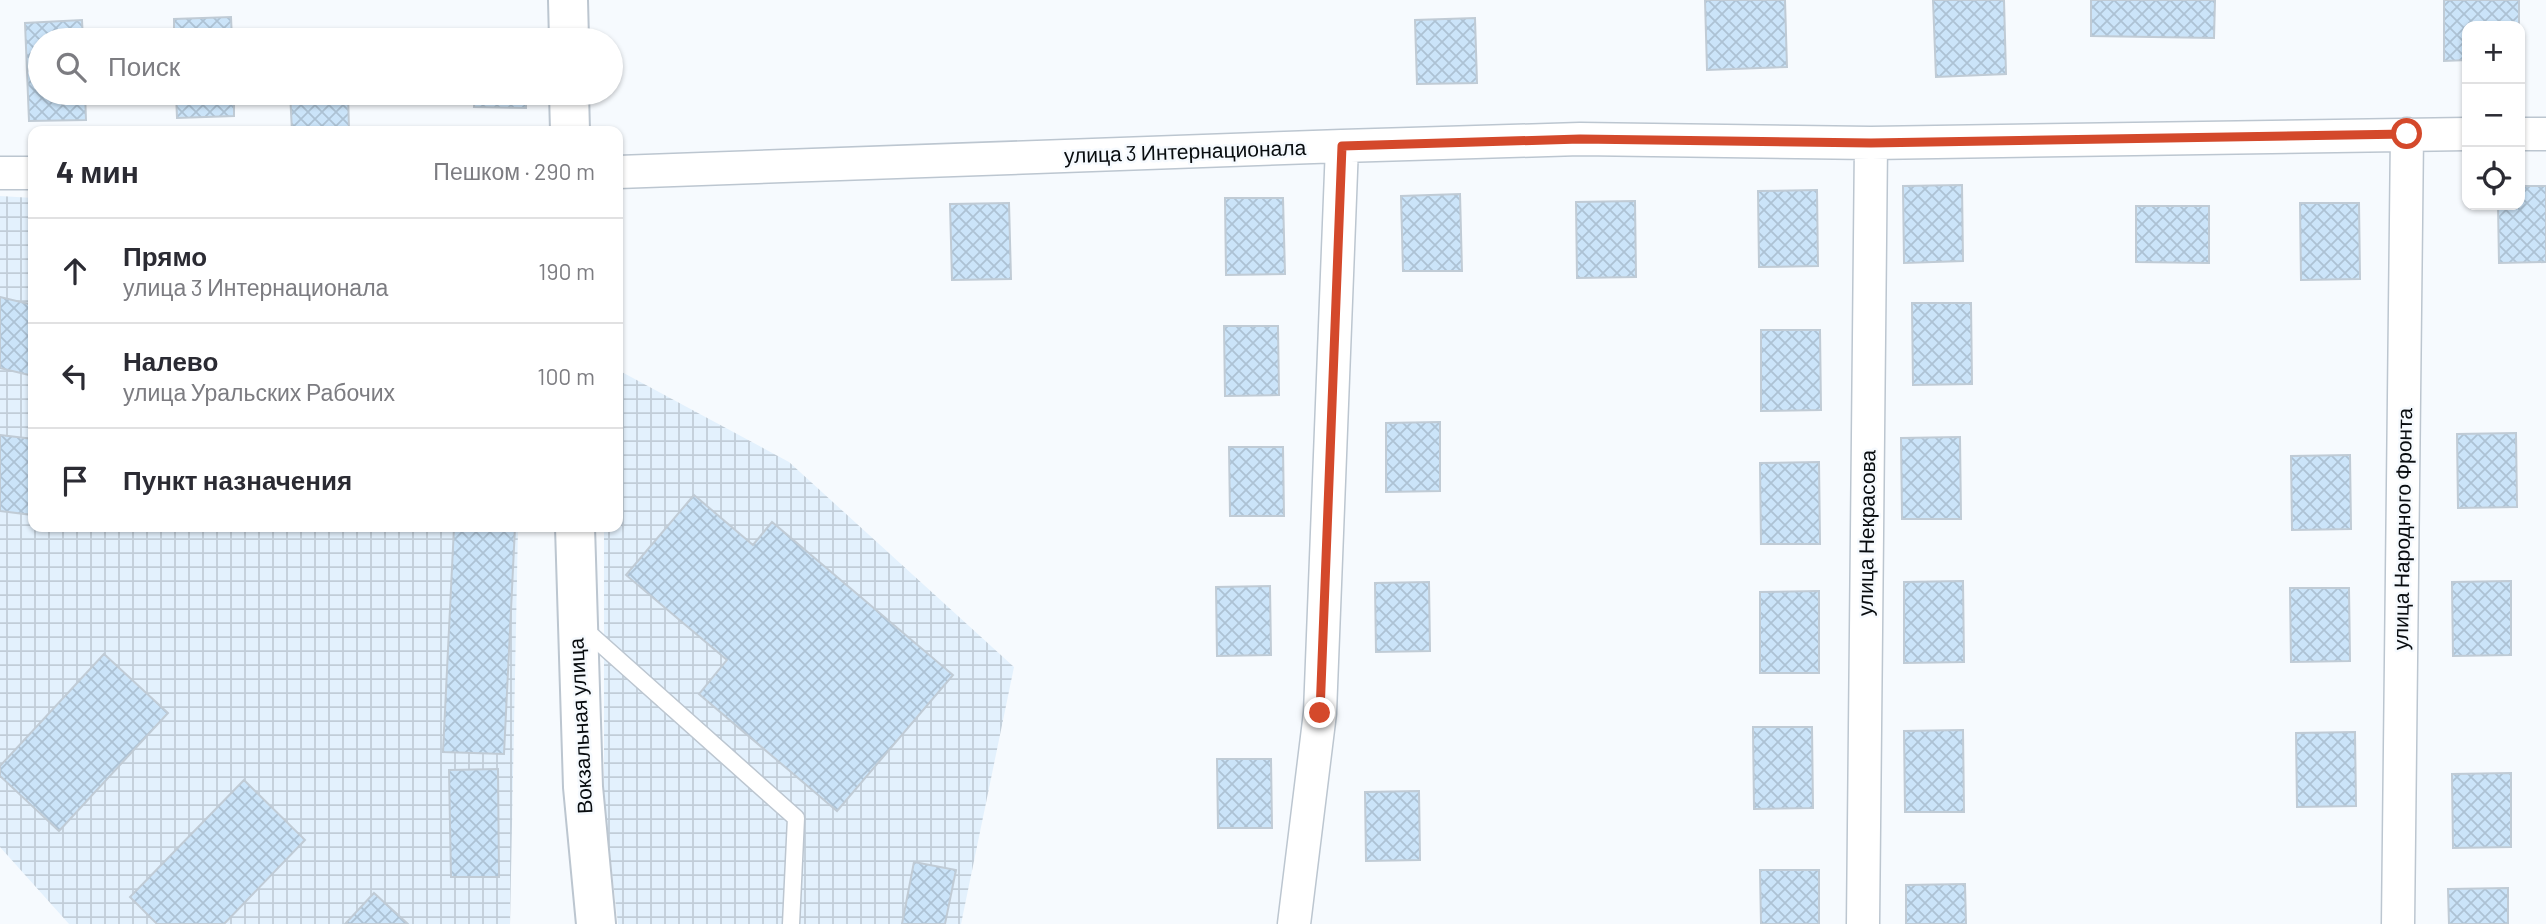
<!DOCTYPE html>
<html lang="ru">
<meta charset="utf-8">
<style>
:root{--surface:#fff;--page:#f2f2f3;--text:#2b2b33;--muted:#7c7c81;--line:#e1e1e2}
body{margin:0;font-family:Barlow,sans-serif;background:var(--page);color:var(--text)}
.controls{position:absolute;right:21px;top:21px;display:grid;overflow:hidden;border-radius:14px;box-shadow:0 2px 5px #0004}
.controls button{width:63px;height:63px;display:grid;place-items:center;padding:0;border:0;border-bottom:2px solid var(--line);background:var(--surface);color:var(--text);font:35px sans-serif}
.stop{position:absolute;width:21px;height:21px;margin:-16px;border:5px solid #d4492b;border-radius:50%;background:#fff}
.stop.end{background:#d4492b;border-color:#fff;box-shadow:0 2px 7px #0008}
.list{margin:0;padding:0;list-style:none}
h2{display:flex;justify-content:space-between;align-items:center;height:91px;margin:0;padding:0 28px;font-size:30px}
h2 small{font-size:23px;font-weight:400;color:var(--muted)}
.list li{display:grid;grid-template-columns:46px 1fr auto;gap:21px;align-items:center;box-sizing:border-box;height:105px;padding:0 28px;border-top:2px solid var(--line)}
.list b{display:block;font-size:26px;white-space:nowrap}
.list p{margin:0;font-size:23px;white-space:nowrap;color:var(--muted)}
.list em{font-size:23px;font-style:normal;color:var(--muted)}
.icon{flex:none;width:38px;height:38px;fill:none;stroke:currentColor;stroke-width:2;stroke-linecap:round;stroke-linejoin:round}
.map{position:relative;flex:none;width:2546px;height:924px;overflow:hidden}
.search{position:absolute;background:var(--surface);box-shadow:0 2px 5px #0004;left:28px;top:28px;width:595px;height:77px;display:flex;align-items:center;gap:18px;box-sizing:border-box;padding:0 24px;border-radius:38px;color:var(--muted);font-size:26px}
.panel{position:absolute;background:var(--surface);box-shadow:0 2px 5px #0004;left:28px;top:126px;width:595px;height:406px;border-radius:14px}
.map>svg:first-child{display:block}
.industrial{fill:url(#industrial-grid)}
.building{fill:url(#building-cross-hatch);stroke:#c0cbd5;stroke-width:2}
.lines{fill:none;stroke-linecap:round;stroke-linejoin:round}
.lane-casing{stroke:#bcc6d0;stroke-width:19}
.street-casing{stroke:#bcc6d0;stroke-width:35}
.secondary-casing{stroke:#bcc6d0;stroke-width:42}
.lane{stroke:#fff;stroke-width:16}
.street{stroke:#fff;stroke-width:32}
.secondary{stroke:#fff;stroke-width:38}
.route{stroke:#d4492b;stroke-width:9}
.labels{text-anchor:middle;stroke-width:5;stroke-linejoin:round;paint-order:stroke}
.street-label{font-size:21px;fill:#080c0f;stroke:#f6fafe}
</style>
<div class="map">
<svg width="2546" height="924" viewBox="0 0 2546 924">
<defs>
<pattern id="industrial-grid" width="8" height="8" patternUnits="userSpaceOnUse" patternTransform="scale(1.75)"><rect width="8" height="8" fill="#e3f1fd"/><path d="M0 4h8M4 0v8" fill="none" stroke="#c1cdd8"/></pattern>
<pattern id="building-cross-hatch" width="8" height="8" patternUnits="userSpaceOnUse" patternTransform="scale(1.75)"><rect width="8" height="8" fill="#cbe4f9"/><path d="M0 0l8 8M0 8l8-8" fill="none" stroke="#adc2d4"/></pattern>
</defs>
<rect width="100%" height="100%" fill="#f6fafe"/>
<path class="industrial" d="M0,196l33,2v329h485l-8,397h-441l-69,-77z
M618,370l171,92 225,205 -53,257h-343l-14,-119v-278h14z"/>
<path class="building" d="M1705,0h80l2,67 -80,3z
M1933,0h71l2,74 -70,3z
M2091,0h124l-1,38 -123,-2z
M2444,0h75v26h-52v34l-23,1z
M231,17l1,23h-58v-21z
M1475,18l2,65 -60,1 -2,-64z
M82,20l1,20h-43v53h45l1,27 -57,1 -4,-98z
M346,32v8h-58v-6z
M176,93h58v23l-57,2z
M290,93h58l1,37 -57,1z
M475,93h51v15l-52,-1z
M1962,185l1,76 -59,2 -1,-77z
M2520,186h26v76l-47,1 -1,-58h22z
M1817,190l1,76 -59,1 -1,-76z
M1460,194l2,77h-59l-2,-75z
M1225,198h58l2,76 -59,1z
M1635,201l1,76 -59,1 -1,-76z
M1009,203l2,76 -59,1 -2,-76z
M2300,203h59l1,76 -59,1z
M2136,206h73v57l-73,-1z
M0,297l33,8v71l-33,-8z
M1912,303h59l1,81 -59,1z
M1224,326h54l1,69 -54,1z
M1761,330h59l1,80 -60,1z
M1440,422v69l-54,1v-69z
M2516,433l1,74 -59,1 -1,-74z
M0,435l33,4v76l-33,-4z
M1960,437l1,82h-59l-1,-81z
M1229,447h54l1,69h-54z
M2350,455l1,74 -59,1 -1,-74z
M1819,462l1,82h-59l-1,-81z
M694,495l59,50 19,-23 181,153 -116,136 -138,-117 28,-34 -101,-85z
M454,527h61l-11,227 -61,-2z
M1963,581l1,81 -60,1v-81z
M2511,581v74l-58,1 -1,-74z
M1429,582l1,69 -54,1 -1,-69z
M1270,586l1,69 -54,1 -1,-69z
M2290,588h59l1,73 -59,1z
M1819,591v82h-59v-81z
M104,654l64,59 -109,118 -59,-55v-10z
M1753,727h59l1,81 -59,1z
M1963,730l1,82h-59l-1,-81z
M2355,732l1,74 -59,1 -1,-74z
M1217,759h54l1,69h-54z
M498,769l1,108h-48l-2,-107z
M2511,773v74l-58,1 -1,-74z
M244,780l61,60 -81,84h-67l-27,-27z
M1419,791l1,69 -54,1 -1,-69z
M914,862l42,8 -11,54h-43z
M1760,870h59v54h-58z
M1965,884l1,40h-60v-39z
M2508,888v36h-59l-1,-35z
M374,893l34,31h-63z"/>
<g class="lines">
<defs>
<path id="lane" d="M583,628l213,190 -5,106"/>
<path id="street" d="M2520,134h26
M618,172l724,-26 238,-7 291,4 596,-9
M0,173h33
M1294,924l26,-211 22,-567
M1863,924l8,-781
M2398,924l9,-790"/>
<path id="secondary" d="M568,0l1,40
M569,93l1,38
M575,527l8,260 13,137"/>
</defs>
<use href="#lane" class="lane-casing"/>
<use href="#street" class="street-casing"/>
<use href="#secondary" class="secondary-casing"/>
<use href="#lane" class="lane"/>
<use href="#street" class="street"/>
<use href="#secondary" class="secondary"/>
</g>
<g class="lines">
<path class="route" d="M1320,713l22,-567 238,-7 291,4 536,-9"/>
</g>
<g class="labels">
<g class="street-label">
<text transform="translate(1185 152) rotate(-2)" y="7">улица 3 Интернационала</text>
<text transform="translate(2403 529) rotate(-89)" y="7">улица Народного Фронта</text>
<text transform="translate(1867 533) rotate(-89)" y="7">улица Некрасова</text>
<text transform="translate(581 726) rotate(-93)" y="7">Вокзальная улица</text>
</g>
</g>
</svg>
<div class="controls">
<button>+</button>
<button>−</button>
<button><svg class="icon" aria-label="locate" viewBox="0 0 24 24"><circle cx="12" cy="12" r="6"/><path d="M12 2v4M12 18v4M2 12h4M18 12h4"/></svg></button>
</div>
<div class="stop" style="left:2407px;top:134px"></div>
<div class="stop end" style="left:1320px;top:713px"></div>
<div class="search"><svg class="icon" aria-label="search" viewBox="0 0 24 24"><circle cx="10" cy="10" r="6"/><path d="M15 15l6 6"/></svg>Поиск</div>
<section class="panel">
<h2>4 мин<small>Пешком · 290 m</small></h2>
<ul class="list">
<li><svg class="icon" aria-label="ahead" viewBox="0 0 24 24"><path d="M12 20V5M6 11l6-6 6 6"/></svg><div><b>Прямо</b><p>улица 3 Интернационала</p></div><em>190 m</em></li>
<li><svg class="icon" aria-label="left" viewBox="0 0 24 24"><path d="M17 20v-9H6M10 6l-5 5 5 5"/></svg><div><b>Налево</b><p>улица Уральских Рабочих</p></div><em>100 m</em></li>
<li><svg class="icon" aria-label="arrive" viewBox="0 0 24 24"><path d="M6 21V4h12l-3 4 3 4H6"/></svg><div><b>Пункт назначения</b></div></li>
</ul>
</section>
</div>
